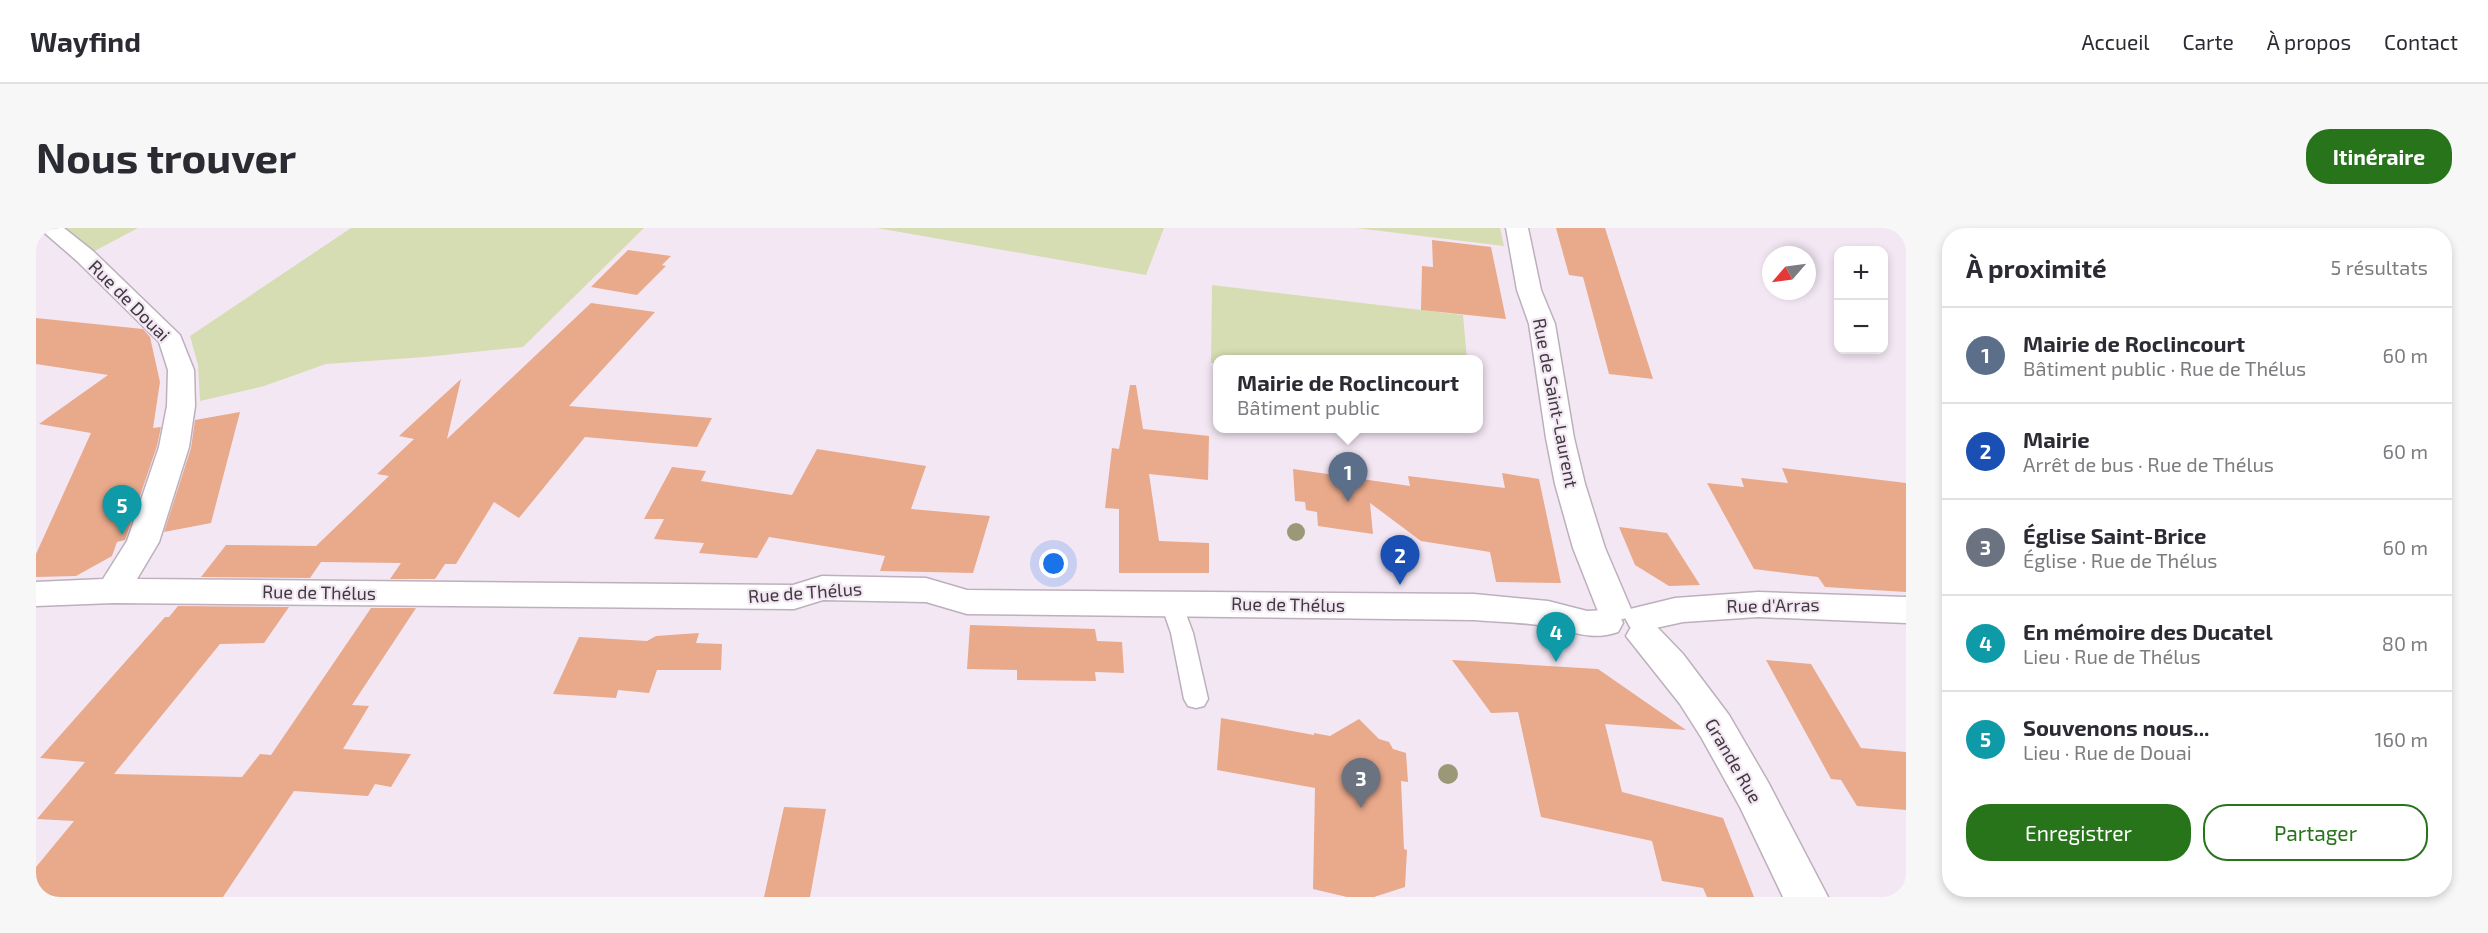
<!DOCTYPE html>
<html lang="fr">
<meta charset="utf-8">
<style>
:root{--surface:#fff;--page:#f7f7f7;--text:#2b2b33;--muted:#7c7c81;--line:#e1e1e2;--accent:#27741b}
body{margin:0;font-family:"Exo 2",sans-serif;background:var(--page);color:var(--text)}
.controls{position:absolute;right:18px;top:18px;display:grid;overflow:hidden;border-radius:12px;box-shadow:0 3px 9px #0003}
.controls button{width:54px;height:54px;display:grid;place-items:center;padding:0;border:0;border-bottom:2px solid var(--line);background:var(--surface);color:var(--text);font:30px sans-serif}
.compass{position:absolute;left:1726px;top:18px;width:54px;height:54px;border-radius:50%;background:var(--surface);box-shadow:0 3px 9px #0003;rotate:242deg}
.you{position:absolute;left:1018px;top:336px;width:21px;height:21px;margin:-15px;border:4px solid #fff;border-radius:50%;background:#1a73e8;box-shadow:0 0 0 9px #1a73e833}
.badge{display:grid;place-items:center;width:39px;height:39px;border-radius:50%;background:var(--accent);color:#fff;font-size:20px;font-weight:700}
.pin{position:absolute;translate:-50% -50px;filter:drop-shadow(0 2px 3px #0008)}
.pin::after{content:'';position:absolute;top:32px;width:21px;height:18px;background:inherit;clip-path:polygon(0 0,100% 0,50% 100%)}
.popup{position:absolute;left:1177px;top:127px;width:270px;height:78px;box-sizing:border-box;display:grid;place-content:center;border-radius:12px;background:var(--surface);filter:drop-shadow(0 2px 4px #0005);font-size:20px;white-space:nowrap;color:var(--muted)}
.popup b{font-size:22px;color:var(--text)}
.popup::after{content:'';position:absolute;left:50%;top:100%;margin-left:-12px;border:12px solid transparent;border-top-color:var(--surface)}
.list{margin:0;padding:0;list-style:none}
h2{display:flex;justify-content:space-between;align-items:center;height:78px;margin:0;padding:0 24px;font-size:26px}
h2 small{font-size:20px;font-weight:400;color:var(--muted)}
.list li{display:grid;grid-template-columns:39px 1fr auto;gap:18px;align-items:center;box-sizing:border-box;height:96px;padding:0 24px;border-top:2px solid var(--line)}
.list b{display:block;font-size:22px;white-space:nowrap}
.list p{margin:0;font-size:20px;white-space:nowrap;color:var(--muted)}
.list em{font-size:20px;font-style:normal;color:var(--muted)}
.actions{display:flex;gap:12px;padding:18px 24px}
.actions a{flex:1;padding:14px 0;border:2px solid var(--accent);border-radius:24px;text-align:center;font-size:21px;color:var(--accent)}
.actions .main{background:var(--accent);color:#fff}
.map{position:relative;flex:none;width:1870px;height:669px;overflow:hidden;border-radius:24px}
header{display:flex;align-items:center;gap:36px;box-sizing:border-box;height:84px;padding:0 30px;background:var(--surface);border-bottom:2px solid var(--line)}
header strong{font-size:28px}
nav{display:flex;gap:33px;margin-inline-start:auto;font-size:21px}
.intro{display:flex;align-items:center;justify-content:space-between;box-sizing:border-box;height:144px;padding:0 36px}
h1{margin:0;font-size:42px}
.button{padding:15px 27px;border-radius:24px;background:var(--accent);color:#fff;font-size:21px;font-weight:700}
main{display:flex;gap:36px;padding:0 36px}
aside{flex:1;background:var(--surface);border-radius:24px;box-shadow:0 3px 9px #0003}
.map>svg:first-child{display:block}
.green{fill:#d6ddb2}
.building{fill:#e9a98b}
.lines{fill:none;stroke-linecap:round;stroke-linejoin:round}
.service-casing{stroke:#bcb0bc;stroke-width:3}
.minor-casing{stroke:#bcb0bc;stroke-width:3}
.tertiary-casing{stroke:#bcb0bc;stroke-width:3}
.service{fill:#fff;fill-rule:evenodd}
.minor{fill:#fff;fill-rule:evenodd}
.tertiary{fill:#fff;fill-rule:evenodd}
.tree{fill:#9a9876}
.labels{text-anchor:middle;stroke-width:4.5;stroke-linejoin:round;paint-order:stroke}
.street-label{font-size:18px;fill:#3f3a3f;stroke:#f4e7f4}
</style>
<header>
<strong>Wayfind</strong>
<nav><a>Accueil</a><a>Carte</a><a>À propos</a><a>Contact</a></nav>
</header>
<div class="intro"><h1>Nous trouver</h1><a class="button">Itinéraire</a></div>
<main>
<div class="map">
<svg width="1870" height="669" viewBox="0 0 1870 669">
<rect width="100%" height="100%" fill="#f4e7f4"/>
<path class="green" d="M14,0h88l-53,28z
M315,0h293l-121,119 -98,10 -99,7 -62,22 -64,15 -2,-36 -8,-29z
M841,0h287l-18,47z
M1320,0h144l4,18z
M1176,57l251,30 4,44 -249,1 -1,4 -6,-1z"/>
<path class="building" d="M1520,0h49l48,151 -44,-5 -26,-97 -14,-2z
M1396,12l59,7 15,72 -85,-9 1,-44 11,1z
M592,22l43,6 -9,9 4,1 -29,29 -46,-8z
M555,75l64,9 -86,94 143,12 -15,29 -112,-10 -66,81 -25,-16 -38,62h-11l-10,15h-45l11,-16 -80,-1 -11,16 -109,-1 25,-32 90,1 73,-70 -12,-2 37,-35 -15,-3 62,-57 -14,60z
M0,90l107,11 7,8 10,45 -7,46 8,-1 -4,19 -32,94 -8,2 -5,14 -36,20 -40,1v-23l55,-121 -52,-9 69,-49 -72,-11z
M1094,157h6l7,44 66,7 -1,44 -59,-6 10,67 50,2v30h-90v-64l-14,-1 7,-60 7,1z
M204,184l-29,111 -47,9 27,-84 4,-28z
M781,221l109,17 -15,43 79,7 -17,57 -93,-2 5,-15 -116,-19 -12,21 -58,-5 5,-10 -50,-4 10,-20h-20l28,-52 34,4 -5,10 91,14z
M1746,240l124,15v109l-81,-5 -7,-10 -64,-8 -47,-86 37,4 -3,-9 47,5z
M1257,241l117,17 -2,-10 97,12 -3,-15 37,6 22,104 -65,-1 -6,-30 -69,-11 -51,-38 3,31 -55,-8 -1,-14 -11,-2 -1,-8 -10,-1z
M1583,299l48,6 33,52 -31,1 -34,-21z
M142,378l111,1 -25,36 -44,1 -106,130 128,3 18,-23 11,1 100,-147h45l-64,97 17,1 -26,43 68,5 -20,33 -16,-3 -7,12 -74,-5 -71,106h-187v-30l38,-46 -37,-2 48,-57 -45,-4 125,-141h4z
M934,397l125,4 2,12 25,1 2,31 -29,-1 1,9 -79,-1v-10l-50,-1z
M663,405l-3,10 26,1 -1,26h-64l-8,23 -31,-3 -2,8 -63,-4 26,-57 68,4 9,-5z
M1416,432l146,9 88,61 -81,-6 17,68 101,26 31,79h-47l-4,-9 -41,-7 -10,-40 -111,-24 -23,-105 -27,1z
M1730,432l45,4 50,84 45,4v58l-49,-4 -16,-26 -10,-1z
M1185,490l93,17v-2l16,3 29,-17 20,20 10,3 4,7 13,4 2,29 -7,-1 3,68 3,1 -2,37 -31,10h-27l-34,-8 2,-101 -98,-18z
M748,579l42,2 -16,88h-46z"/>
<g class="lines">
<defs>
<path id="service" d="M1136,368l8,2 13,35 15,66 -4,7 -8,2 -8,-2 -4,-7 -13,-66 -10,-29 3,-6z"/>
<path id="minor" d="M3,0h25l29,23 87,84 14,35 1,36 -6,41 -30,95 -22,37 656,6 29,-9 104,2 41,12 507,4 74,7 39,10 19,-1 12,4 5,9 -5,9c-27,9 -42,0 -69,-5 -24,-5 -50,-5 -75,-7l-507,-6 -41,-12 -103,-2 -29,9 -681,-6 -77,3v-24l67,-3 24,-38 32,-94 8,-41 1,-36 -9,-28 -82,-81z
M1722,364l148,5v26l-148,-6 -75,5 -41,9 -12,-4 -5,-9 5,-9 45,-11z"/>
<path id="tertiary" d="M1470,0h22l13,62 14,34 19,114 11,46 20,64 26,61 -5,9 -12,4 -12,-4 -5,-9 -24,-61 -18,-64 -9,-46 -17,-114 -12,-34z
M1608,395l13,4 26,27 46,61 39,67 60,115h-45l-43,-90 -39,-70 -21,-33 -54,-68 5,-9z"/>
</defs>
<use href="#service" class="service-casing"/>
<use href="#minor" class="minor-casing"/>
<use href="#tertiary" class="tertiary-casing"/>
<use href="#service" class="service"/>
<use href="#minor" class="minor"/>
<use href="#tertiary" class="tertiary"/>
</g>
<g class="tree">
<circle cx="1260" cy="304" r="9"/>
<circle cx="1412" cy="546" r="10"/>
</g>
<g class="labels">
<g class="street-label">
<text transform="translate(93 73) rotate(45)" y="6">Rue de Douai</text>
<text transform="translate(1519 175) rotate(79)" y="6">Rue de Saint-Laurent</text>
<text transform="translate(283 365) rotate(1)" y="6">Rue de Thélus</text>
<text transform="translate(769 365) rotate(-4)" y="6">Rue de Thélus</text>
<text transform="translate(1252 377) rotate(1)" y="6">Rue de Thélus</text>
<text transform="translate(1737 378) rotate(-1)" y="6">Rue d'Arras</text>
<text transform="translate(1697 533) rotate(60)" y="6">Grande Rue</text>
</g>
</g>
</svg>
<div class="controls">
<button>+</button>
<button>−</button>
</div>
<svg class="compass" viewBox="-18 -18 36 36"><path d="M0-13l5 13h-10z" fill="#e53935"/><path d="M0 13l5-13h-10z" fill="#7c7c81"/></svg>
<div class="you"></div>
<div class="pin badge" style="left:1312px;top:274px;background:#5c6f8a">1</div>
<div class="popup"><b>Mairie de Roclincourt</b>Bâtiment public</div>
<div class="pin badge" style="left:1364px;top:357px;background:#1a4fb4">2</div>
<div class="pin badge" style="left:1325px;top:580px;background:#6b7280">3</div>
<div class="pin badge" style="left:1520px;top:434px;background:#0f9aa8">4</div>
<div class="pin badge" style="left:86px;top:307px;background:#0f9aa8">5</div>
</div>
<aside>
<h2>À proximité<small>5 résultats</small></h2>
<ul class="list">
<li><span class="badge" style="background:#5c6f8a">1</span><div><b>Mairie de Roclincourt</b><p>Bâtiment public · Rue de Thélus</p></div><em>60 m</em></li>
<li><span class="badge" style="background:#1a4fb4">2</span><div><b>Mairie</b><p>Arrêt de bus · Rue de Thélus</p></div><em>60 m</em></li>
<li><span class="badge" style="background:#6b7280">3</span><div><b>Église Saint-Brice</b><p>Église · Rue de Thélus</p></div><em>60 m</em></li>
<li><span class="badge" style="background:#0f9aa8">4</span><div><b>En mémoire des Ducatel</b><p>Lieu · Rue de Thélus</p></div><em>80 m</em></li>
<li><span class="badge" style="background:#0f9aa8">5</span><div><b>Souvenons nous...</b><p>Lieu · Rue de Douai</p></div><em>160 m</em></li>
</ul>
<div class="actions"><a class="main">Enregistrer</a><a>Partager</a></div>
</aside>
</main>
